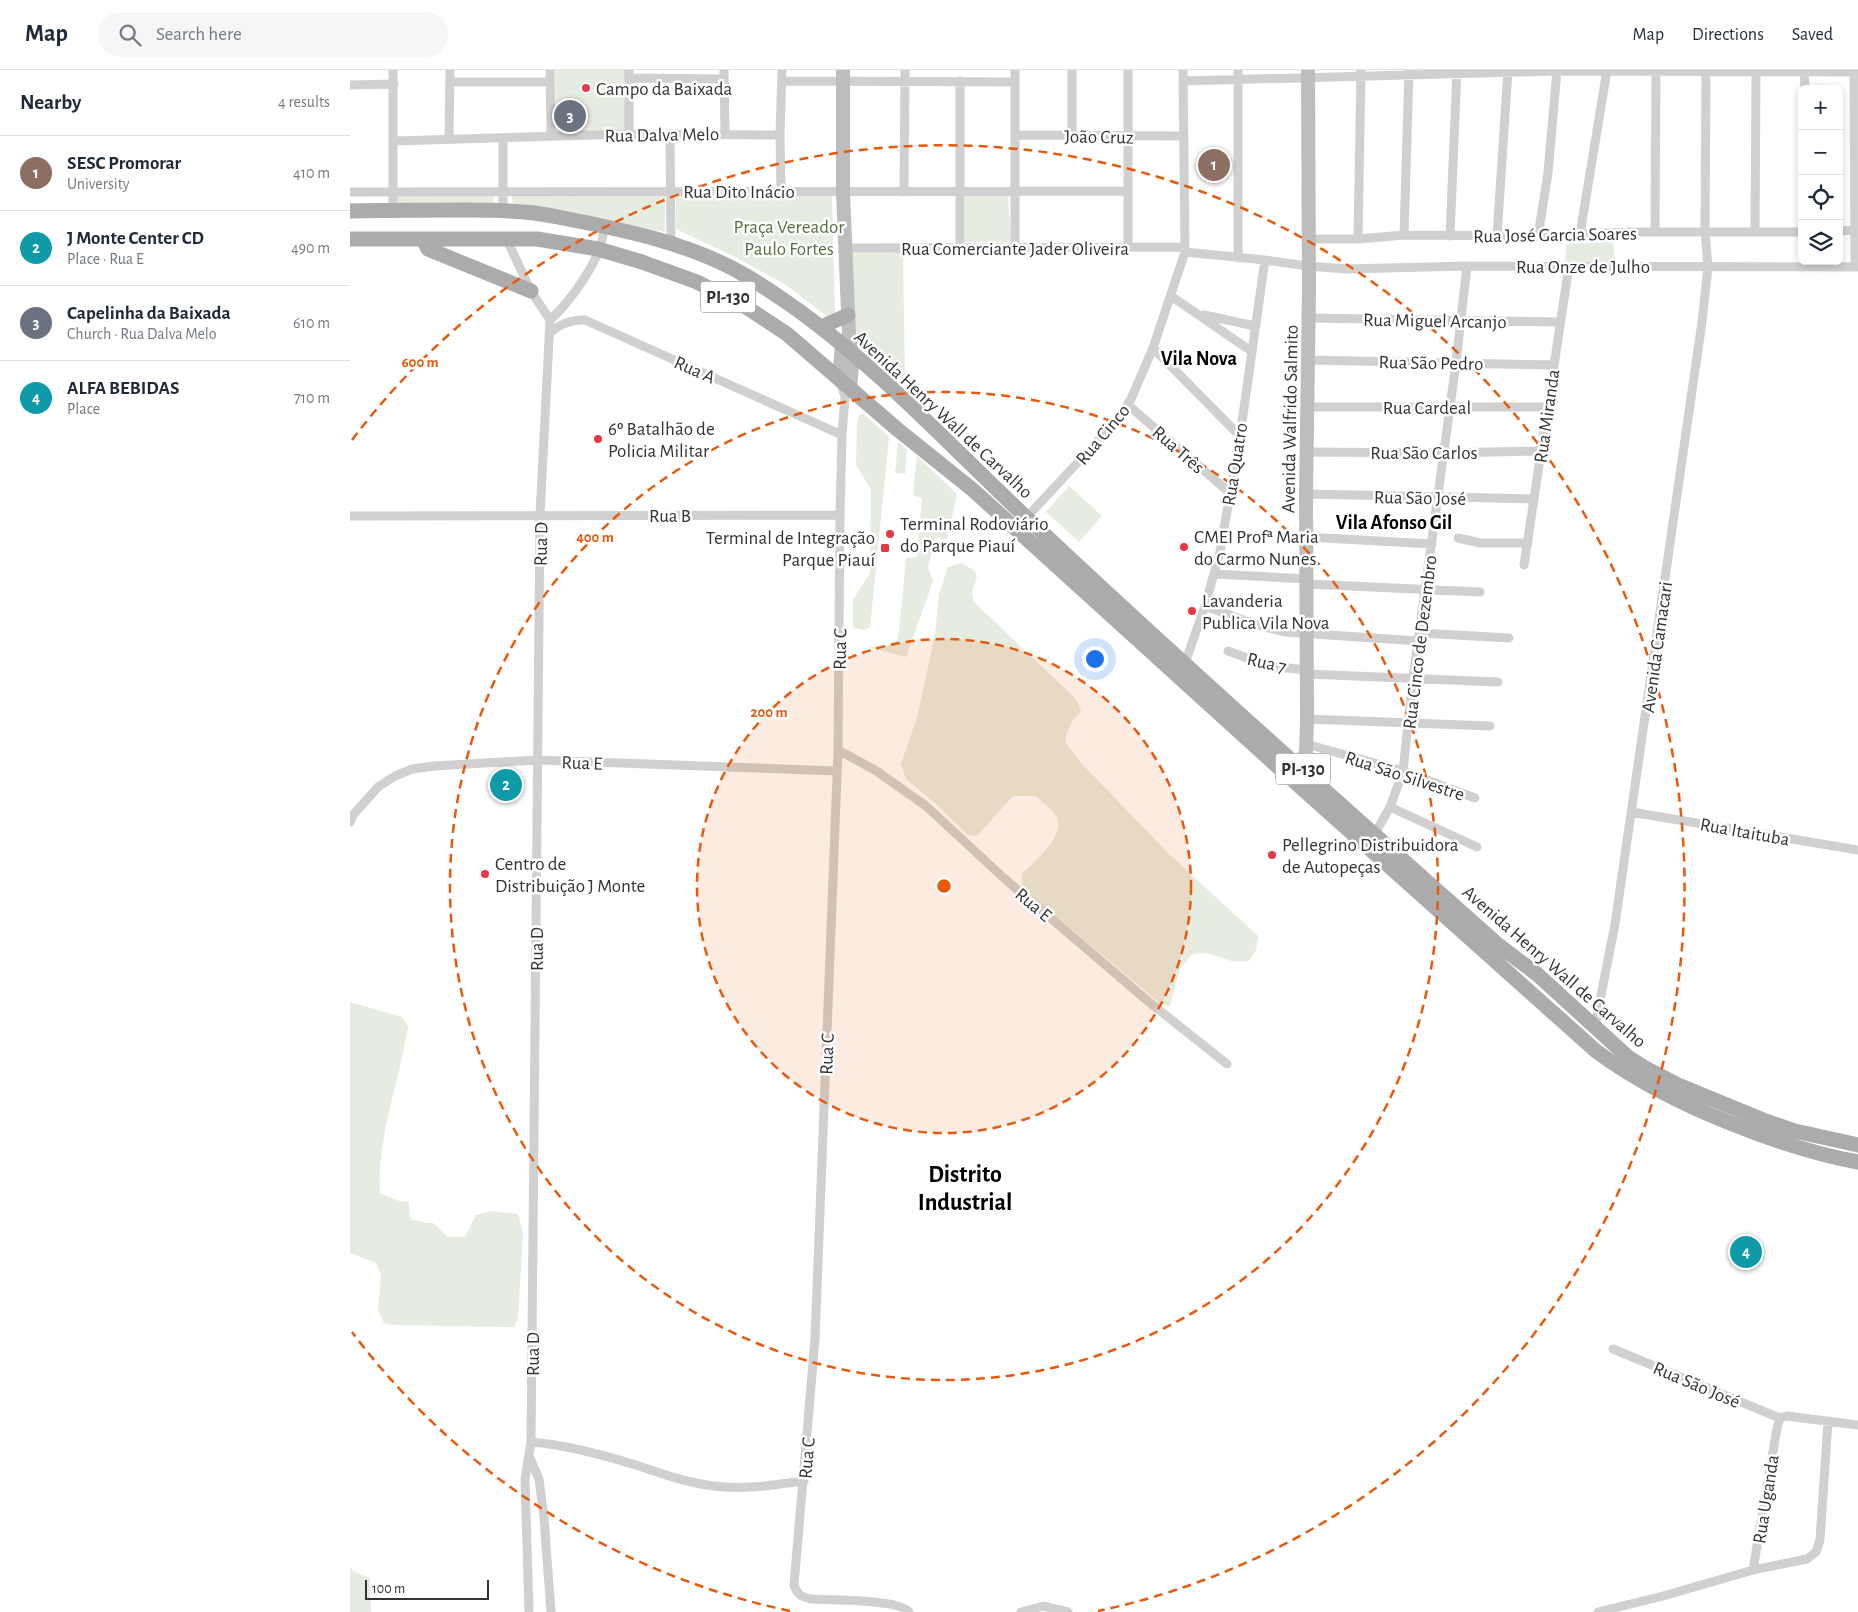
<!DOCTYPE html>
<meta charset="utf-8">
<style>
:root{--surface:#fff;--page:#f6f6f7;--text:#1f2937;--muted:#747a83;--line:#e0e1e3;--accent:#1a73e8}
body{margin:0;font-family:"Alegreya Sans",sans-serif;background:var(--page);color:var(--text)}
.controls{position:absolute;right:15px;top:15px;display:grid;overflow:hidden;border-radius:8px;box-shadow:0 2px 8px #0003}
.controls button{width:45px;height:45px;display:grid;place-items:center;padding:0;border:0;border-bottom:1px solid var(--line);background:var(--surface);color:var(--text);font:25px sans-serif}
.scale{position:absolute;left:15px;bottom:12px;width:124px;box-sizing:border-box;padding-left:5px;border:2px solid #333;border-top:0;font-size:14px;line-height:18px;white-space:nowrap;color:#333;-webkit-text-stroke:4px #fff;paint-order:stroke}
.you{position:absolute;left:744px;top:588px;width:18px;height:18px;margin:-12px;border:4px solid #fff;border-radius:50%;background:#1a73e8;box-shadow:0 0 0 8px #1a73e833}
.badge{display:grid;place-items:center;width:32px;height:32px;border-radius:50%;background:var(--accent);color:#fff;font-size:16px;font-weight:700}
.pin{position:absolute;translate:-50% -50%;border:2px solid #fff;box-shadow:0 1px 5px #0006}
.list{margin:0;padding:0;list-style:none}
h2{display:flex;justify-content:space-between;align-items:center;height:65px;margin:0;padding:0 20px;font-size:21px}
h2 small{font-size:16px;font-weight:400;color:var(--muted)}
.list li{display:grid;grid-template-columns:32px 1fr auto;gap:15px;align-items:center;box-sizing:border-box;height:75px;padding:0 20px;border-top:1px solid var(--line)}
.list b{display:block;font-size:19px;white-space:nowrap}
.list p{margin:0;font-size:16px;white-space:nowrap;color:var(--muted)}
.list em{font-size:16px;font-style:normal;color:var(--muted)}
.icon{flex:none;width:28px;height:28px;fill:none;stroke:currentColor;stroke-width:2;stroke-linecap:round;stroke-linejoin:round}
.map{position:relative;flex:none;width:1508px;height:1542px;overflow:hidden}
header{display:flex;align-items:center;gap:30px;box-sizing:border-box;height:70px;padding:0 25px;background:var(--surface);border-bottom:1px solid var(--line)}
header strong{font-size:24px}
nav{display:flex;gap:28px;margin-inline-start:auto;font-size:18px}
.search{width:350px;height:45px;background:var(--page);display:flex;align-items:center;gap:12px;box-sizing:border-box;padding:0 18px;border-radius:28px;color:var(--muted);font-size:19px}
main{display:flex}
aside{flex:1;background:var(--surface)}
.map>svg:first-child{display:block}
.green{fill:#e6ecdf}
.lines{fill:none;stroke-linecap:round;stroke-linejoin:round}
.street{stroke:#d0d0d0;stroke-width:9}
.secondary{stroke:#bdbdbd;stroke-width:14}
.primary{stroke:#ababab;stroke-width:15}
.ring{fill:none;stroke:#e8590c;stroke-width:2.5;stroke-dasharray:9 6}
.poi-dot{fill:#e63946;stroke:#fff;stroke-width:2}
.labels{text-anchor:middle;stroke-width:5;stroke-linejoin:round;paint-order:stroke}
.shield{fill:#fff;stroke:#707070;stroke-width:1}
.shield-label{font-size:18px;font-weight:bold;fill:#333}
.poi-label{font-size:19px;fill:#333;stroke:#fff;text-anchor:start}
.street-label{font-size:19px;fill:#333;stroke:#fff}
.park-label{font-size:19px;fill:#56703f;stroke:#fff}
.neighbourhood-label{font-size:20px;font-weight:bold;fill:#000;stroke:#fff}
.district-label{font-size:24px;font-weight:bold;fill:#000;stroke:#fff}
.centre{fill:#e8590c;stroke:#fff;stroke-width:2.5}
.ring-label{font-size:15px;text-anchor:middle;font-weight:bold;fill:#e8590c;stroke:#fff;stroke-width:5;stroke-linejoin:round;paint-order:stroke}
</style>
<header>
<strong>Map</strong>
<div class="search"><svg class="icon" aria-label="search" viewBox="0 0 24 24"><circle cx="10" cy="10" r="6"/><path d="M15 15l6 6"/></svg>Search here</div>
<nav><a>Map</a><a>Directions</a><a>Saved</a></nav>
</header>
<main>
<aside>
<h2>Nearby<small>4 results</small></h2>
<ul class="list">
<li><span class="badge" style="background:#8d6e63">1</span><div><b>SESC Promorar</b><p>University</p></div><em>410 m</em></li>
<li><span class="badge" style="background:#0f9aa8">2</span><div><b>J Monte Center CD</b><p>Place · Rua E</p></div><em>490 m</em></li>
<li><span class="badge" style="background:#6b7280">3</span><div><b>Capelinha da Baixada</b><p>Church · Rua Dalva Melo</p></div><em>610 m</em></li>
<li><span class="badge" style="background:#0f9aa8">4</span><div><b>ALFA BEBIDAS</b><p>Place</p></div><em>710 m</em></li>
</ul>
</aside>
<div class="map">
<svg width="1508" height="1542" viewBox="0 0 1508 1542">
<rect width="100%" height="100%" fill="#fff"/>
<path class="green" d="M205,0h71v62h-70z
M658,123l3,49h-46v-47z
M47,124h97l-1,10 -96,2z
M315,124v38l-121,-23 -31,-3 -1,-10z
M482,124l3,121 -6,3 -43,-33 -49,-27 -61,-29v-34z
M1263,171l2,22 -50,-1 1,-18z
M502,181h51l2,133 -52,-49z
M510,344h4l25,23 -19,190 -6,3 -11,-3v-27l17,-27 1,-83 -15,-26 1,-43z
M548,371l9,9 -2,24 -10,-1z
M567,386l40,38 -10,45 -12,-1 -7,30 5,13 -27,76 -38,-10 21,-2 7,-3 3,-10 7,-74 11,-1 5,-59 -9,-3z
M719,416l33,30 -23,26 -33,-30z
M611,493l13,7 3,6 -5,16 2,10 101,96 6,13 -9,10 -6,14v8l15,20 88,91 89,82 -2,14 -7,11c-5,0 -12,1 -17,0 -16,-4 -22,-10 -40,-7l-12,15 -10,37 -9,-2 -126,-105 -13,-14v-11c12,-12 41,-36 36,-54 -3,-9 -16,-18 -22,-24h-23l-36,40 -9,-1 -34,-33 -28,-23 -5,-15 17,-50 17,-80 4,-40 9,-27z
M0,932l52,15 6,10c-9,55 -31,110 -28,166l19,8 10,1 1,17 17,4h6l15,14h17l11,-22 14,-4 28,3 5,20 -5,84 -4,9 -121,-2 -9,-2 -6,-13 3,-35 -5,-12 -26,-10z
M0,1497l4,5 16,6 1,34h-21z"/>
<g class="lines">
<path class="street" d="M200,0l1,66
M374,0l1,63
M722,0v65
M778,0v178
M888,0v188
M1454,0l1,19
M1504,0l1,196
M279,8l95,1
M432,11l233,1
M610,11v168
M833,11l374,-10 301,1
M100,12h100
M0,15l44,-1
M279,64v-64
M320,64l1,109
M665,65l169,1
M99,69l1,-69
M44,71l235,-7 151,1
M431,120l-1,-55 2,-65
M0,122l778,-1
M554,122l1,-122
M43,140v-140
M153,140v-72
M1489,161l19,-1
M1305,162l1,-162
M1405,162l1,-162
M1230,164l27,-164
M1054,165l5,-164
M1100,166l7,-166
M1147,166l11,-166
M1188,166l10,-63 9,-103
M156,168l25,53 19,29 -10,195 -9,927 -6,37 4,133
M958,169h50l46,-4 134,1 92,-4h172
M1008,169l3,-169
M496,178l339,-1
M665,179v-179
M835,182l80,8 43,6 39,3 120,-3 391,1
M821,226l80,55
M854,245l51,11
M959,248l251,4
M200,250c19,-17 57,-67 53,-94
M199,263c11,-9 22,-14 36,-13l257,115
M803,278l87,88
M957,290l247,5
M491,313l4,14 -3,38 -2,80 -2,235 -23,589 -21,246c3,9 7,12 17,14 18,1 89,0 98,13
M778,335l102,88
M957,337h241
M957,382l136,1 98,-2
M956,424l228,5
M0,446l490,-1
M676,448l92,-99 13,-20 22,-51 32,-96 -2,-182
M956,467l126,7
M1108,468l22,5h48
M1174,495l45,-299
M864,504l93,5
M957,514l173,8
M855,536l46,17 33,9 134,9
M1070,563l89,5
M878,581l41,15 38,4
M835,593l20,-57 15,-54 20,-116 25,-176
M957,604l191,8
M957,649l183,7
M956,674l97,27 72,27
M488,680l37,20 51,36 80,74 143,122 78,62
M1040,737l87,40
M1281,742l227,38
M0,752l3,-7 25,-28 17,-11 17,-7 22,-3 103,-6 299,11
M1024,765l16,-28 13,-36 10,-93 43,-315 11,-97
M1245,956l20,-102 87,-602 6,-55 -3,-36 1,-161
M1263,1279l167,69
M181,1372c37,3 73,13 108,24 24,8 49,17 74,20 30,4 61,-1 91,-5
M180,1388l9,21 5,39 7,94
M1403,1500l24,-142 3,-10 7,-2 71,9
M671,1542l22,-6 25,6
M1248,1542l65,-16 90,-26 54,-11 9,-7 4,-12 8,-119"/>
<path class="secondary" d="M493,0v122l6,143 4,20 -3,33
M489,308l3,-33 5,-7
M950,696l6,-14 1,-33 -1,-225 3,-205 -1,-219"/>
<path class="primary" d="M0,141c38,-1 76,-1 114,-1 23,0 47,0 70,3 17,2 33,6 49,9 49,10 98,21 143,43 25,12 49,29 72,45 84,61 155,139 231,210 153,144 311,284 468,424l41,31 90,82 19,12 31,16 85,35 32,11 63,14
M0,169h187l61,10 44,13 55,20 49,25 41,27 110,95 76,61 314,285 309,276c42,31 86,53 134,72 42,17 84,31 128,39
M73,169l5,10 103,42
M471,257l27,-12"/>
</g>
<circle cx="594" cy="816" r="247" fill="#e8590c" fill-opacity=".12"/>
<g class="ring">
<circle cx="594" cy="816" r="247"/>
<circle cx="594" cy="816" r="494"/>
<path d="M440 1541A741 741 0 0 1 2 1262M2 370A741 741 0 1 1 748 1541"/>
</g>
<g class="poi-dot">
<circle cx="236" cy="18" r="5"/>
<circle cx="248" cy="369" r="5"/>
<circle cx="540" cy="464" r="5"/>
<circle cx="834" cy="477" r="5"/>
<rect x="530" y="473" width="10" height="10" rx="2.5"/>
<circle cx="842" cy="541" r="5"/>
<circle cx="922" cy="785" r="5"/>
<circle cx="135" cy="804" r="5"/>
</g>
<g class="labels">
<g class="shield">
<rect x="350.5" y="211.5" width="55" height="31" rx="4"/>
<rect x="925.5" y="683.5" width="55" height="31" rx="4"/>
</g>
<g class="shield-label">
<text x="378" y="233">PI-130</text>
<text x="953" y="705">PI-130</text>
</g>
<g class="poi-label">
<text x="246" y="25">Campo da Baixada</text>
<text x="258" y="365">6º Batalhão de<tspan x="258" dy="22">Policia Militar</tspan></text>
<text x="550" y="460">Terminal Rodoviário<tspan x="550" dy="22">do Parque Piauí</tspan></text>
<text x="844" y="473">CMEI Profª Maria<tspan x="844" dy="22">do Carmo Nunes</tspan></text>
<text x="525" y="474" text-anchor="end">Terminal de Integração<tspan x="525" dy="22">Parque Piauí</tspan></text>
<text x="852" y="537">Lavanderia<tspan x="852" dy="22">Publica Vila Nova</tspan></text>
<text x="932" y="781">Pellegrino Distribuidora<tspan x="932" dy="22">de Autopeças</tspan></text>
<text x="145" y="800">Centro de<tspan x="145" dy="22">Distribuição J Monte</tspan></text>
</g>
<g class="street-label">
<text transform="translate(312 64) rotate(-1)" y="7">Rua Dalva Melo</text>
<text transform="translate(749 66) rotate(1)" y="7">João Cruz</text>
<text x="389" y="128">Rua Dito Inácio</text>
<text transform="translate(1205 164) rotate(-1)" y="7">Rua José Garcia Soares</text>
<text x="665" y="185">Rua Comerciante Jader Oliveira</text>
<text x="1233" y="203">Rua Onze de Julho</text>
<text transform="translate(1085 250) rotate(1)" y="7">Rua Miguel Arcanjo</text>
<text transform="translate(1081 292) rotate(1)" y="7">Rua São Pedro</text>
<text transform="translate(345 299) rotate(24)" y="7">Rua A</text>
<text x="1077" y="344">Rua Cardeal</text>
<text transform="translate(594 344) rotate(43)" y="7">Avenida Henry Wall de Carvalho</text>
<text transform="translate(1196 346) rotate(-82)" y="7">Rua Miranda</text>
<text transform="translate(939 349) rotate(-89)" y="7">Avenida Walfrido Salmito</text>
<text transform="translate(752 364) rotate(-50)" y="7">Rua Cinco</text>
<text transform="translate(829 379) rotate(41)" y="7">Rua Três</text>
<text x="1074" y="389">Rua São Carlos</text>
<text transform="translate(884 394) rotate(-81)" y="7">Rua Quatro</text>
<text transform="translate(1070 427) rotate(1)" y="7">Rua São José</text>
<text x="320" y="452">Rua B</text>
<text transform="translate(190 474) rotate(-89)" y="7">Rua D</text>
<text transform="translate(1069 572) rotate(-83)" y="7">Rua Cinco de Dezembro</text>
<text transform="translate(1306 577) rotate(-82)" y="7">Avenida Camacari</text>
<text transform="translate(489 579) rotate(-89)" y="7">Rua C</text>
<text transform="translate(917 592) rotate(13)" y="7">Rua 7</text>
<text transform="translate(232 692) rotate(2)" y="7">Rua E</text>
<text transform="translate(1055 705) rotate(18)" y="7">Rua São Silvestre</text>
<text transform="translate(1395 761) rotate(10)" y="7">Rua Itaituba</text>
<text transform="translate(684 834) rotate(40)" y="7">Rua E</text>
<text transform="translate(186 879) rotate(-90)" y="7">Rua D</text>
<text transform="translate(1205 896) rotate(41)" y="7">Avenida Henry Wall de Carvalho</text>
<text transform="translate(476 984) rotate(-88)" y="7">Rua C</text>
<text transform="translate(182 1284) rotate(-90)" y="7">Rua D</text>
<text transform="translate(1347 1314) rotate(23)" y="7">Rua São José</text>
<text transform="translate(456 1388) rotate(-85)" y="7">Rua C</text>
<text transform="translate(1415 1429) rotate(-81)" y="7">Rua Uganda</text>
</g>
<g class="park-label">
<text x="439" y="163">Praça Vereador<tspan x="439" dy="22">Paulo Fortes</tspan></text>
</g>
<g class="neighbourhood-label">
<text x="849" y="295">Vila Nova</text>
<text x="1044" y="459">Vila Afonso Gil</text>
</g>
<g class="district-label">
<text x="615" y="1112">Distrito<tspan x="615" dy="28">Industrial</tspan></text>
</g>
</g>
<circle cx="594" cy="816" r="8" class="centre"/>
<g class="ring-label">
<text x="70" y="297">600 m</text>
<text x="245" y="472">400 m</text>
<text x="419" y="647">200 m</text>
</g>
</svg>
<div class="controls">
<button>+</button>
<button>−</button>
<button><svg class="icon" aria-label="locate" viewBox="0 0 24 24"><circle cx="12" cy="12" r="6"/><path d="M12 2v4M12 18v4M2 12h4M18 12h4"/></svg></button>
<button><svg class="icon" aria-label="layers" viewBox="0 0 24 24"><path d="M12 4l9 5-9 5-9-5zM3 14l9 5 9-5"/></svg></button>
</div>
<div class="scale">100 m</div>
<div class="you"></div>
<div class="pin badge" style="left:864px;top:95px;background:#8d6e63">1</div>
<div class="pin badge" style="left:156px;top:715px;background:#0f9aa8">2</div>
<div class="pin badge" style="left:220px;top:46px;background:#6b7280">3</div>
<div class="pin badge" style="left:1396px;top:1182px;background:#0f9aa8">4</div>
</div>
</main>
